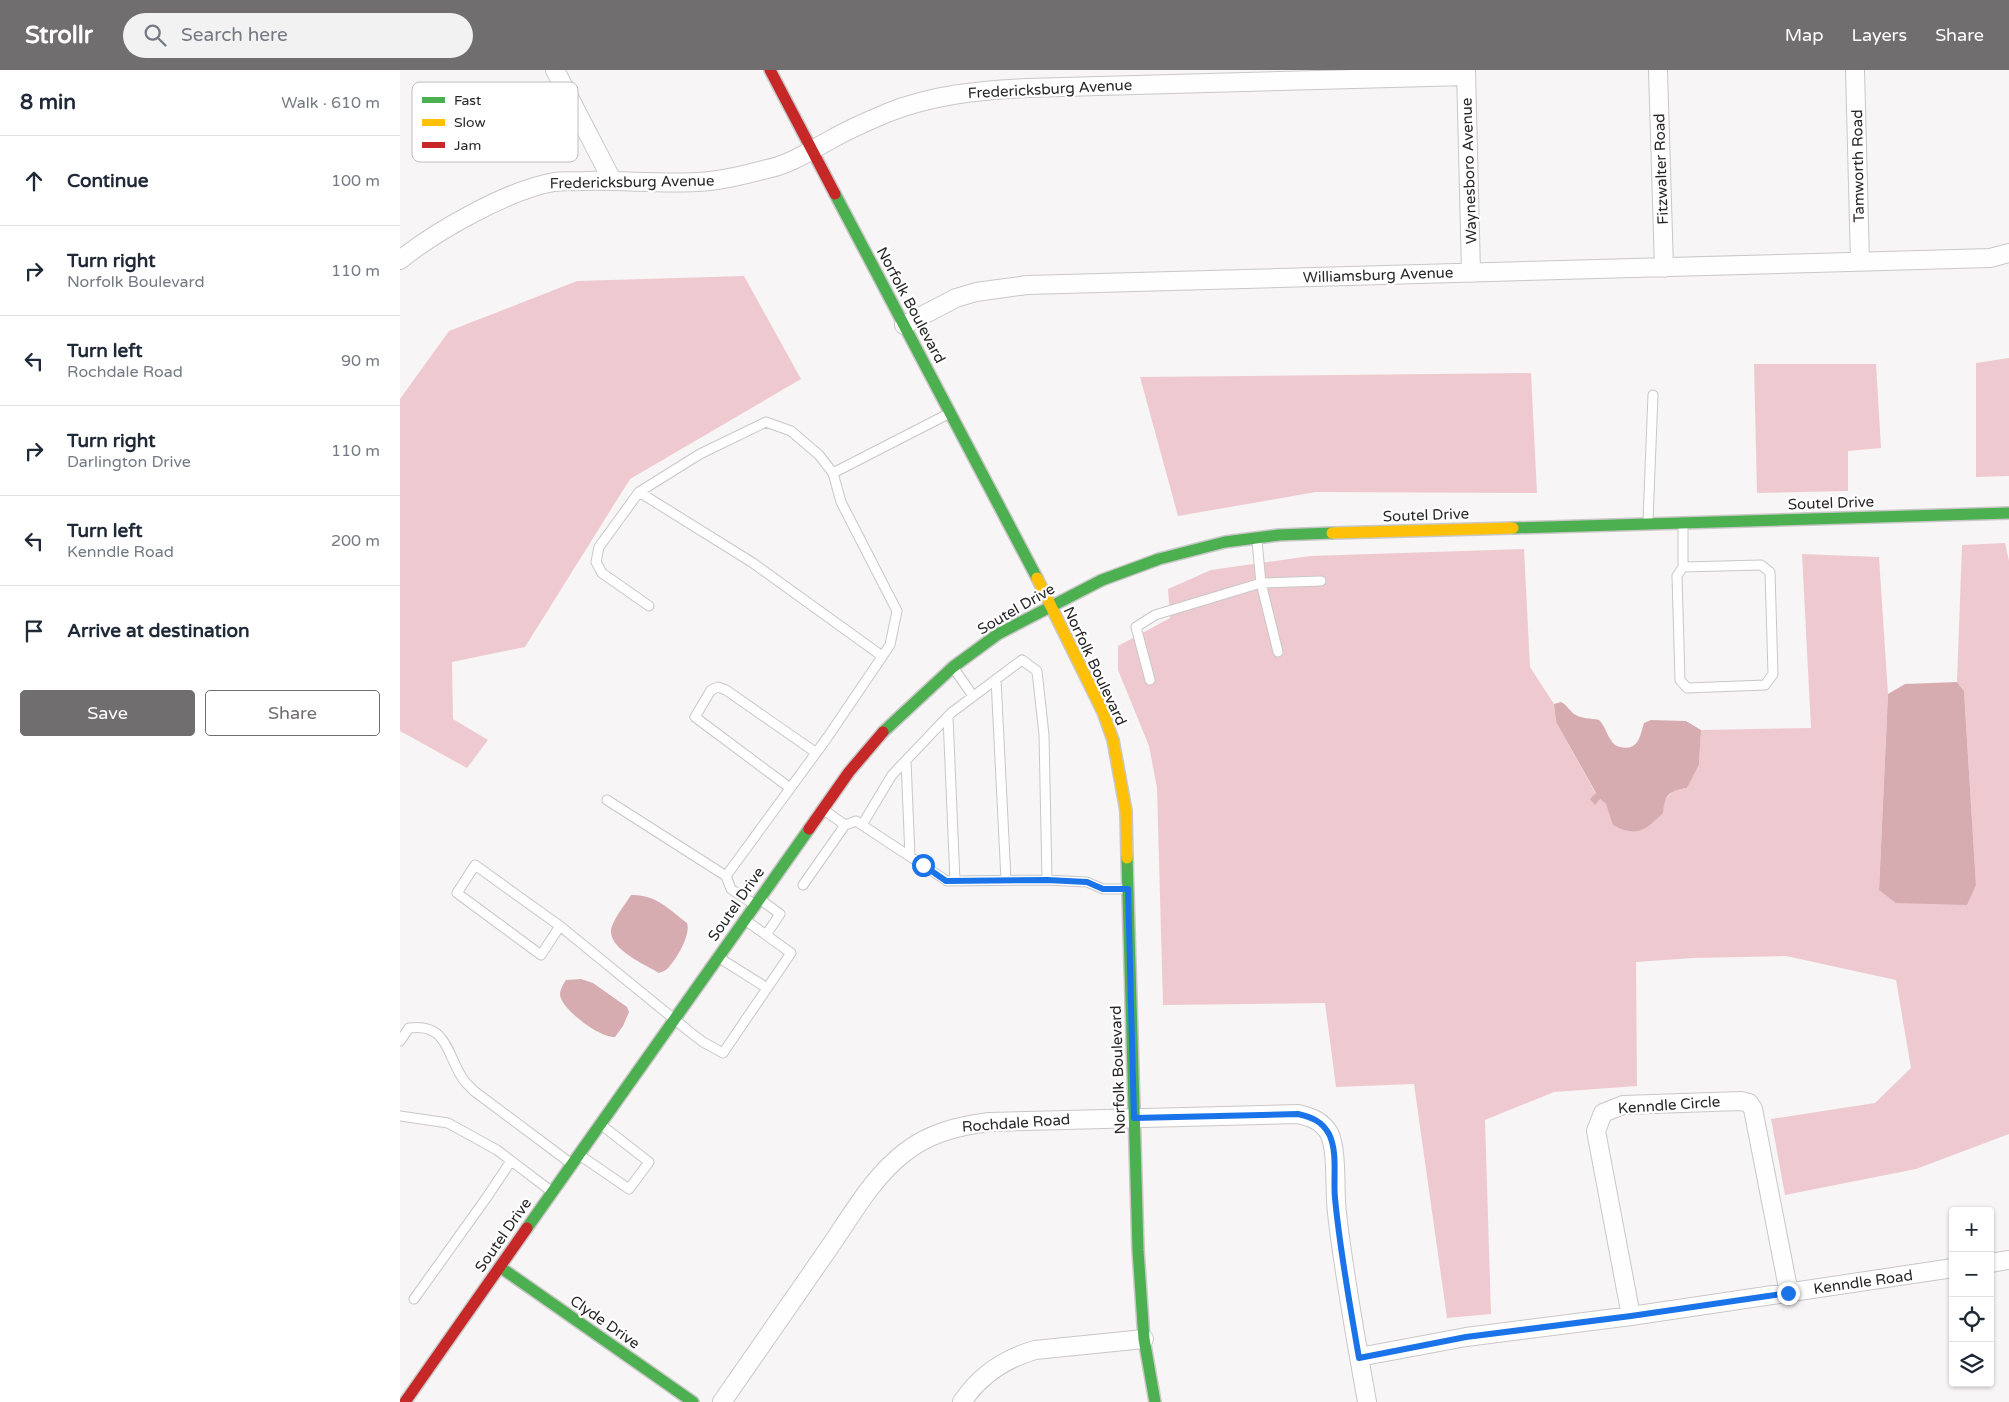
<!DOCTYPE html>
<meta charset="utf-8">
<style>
:root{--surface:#fff;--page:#f2f2f3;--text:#1f2937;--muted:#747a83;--line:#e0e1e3;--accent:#716e6f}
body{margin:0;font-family:"Varela Round",sans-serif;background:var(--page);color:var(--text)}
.controls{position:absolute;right:15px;bottom:15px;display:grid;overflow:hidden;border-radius:5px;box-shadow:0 1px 4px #0004}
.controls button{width:45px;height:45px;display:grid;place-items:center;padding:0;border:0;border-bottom:1px solid var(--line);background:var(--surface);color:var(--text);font:25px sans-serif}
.stop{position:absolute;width:15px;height:15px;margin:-11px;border:4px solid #1a73e8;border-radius:50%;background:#fff}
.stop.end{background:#1a73e8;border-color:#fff;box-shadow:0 1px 5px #0008}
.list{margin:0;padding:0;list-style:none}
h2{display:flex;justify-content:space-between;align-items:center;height:65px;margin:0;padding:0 20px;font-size:21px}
h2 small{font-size:16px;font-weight:400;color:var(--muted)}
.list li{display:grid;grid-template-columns:32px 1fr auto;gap:15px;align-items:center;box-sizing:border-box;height:90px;padding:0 20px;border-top:1px solid var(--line)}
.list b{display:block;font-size:19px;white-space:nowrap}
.list p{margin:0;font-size:16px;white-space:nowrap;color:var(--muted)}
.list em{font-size:16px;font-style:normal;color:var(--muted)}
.actions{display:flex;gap:10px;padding:15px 20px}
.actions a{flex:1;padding:11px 0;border:1px solid var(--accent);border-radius:5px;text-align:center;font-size:18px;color:var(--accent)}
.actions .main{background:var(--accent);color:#fff}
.icon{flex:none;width:28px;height:28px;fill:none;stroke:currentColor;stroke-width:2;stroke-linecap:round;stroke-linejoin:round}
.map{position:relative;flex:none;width:1609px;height:1332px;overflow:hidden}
header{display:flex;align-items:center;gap:30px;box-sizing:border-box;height:70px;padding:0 25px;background:var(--accent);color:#fff}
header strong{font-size:24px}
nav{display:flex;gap:28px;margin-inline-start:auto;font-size:18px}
.search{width:350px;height:45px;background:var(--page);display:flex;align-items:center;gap:12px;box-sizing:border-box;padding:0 18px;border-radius:28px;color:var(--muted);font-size:19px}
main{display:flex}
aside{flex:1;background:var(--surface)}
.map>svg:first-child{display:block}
.forest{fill:#eecad0}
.water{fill:#d6acb1}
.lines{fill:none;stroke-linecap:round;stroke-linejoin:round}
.lane-casing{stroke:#c9c7c7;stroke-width:11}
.street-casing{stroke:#c9c7c7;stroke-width:20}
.fast-casing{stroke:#c9c7c7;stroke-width:14}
.slow-casing{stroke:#c9c7c7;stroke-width:14}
.jam-casing{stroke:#c9c7c7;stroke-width:14}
.lane{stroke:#fefefe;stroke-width:9}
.street{stroke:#fefefe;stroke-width:18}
.fast{stroke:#4caf50;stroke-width:11}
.slow{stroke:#ffc107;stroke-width:11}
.jam{stroke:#c62828;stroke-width:11}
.route{stroke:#1a73e8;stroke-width:6}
.labels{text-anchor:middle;stroke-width:4.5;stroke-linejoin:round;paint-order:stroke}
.street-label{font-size:15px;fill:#282626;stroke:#fff}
.key{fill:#fff;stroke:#bebebe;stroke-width:1}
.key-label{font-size:14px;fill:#282626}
</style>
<header>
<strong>Strollr</strong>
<div class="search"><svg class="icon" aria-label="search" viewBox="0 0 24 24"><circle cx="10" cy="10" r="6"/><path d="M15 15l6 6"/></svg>Search here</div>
<nav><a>Map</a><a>Layers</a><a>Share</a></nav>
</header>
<main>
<aside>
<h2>8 min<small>Walk · 610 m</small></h2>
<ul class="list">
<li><svg class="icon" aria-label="ahead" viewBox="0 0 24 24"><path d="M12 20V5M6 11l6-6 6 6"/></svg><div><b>Continue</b></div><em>100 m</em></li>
<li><svg class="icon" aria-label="right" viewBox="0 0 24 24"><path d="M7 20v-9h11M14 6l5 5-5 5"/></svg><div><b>Turn right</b><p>Norfolk Boulevard</p></div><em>110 m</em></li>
<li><svg class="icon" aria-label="left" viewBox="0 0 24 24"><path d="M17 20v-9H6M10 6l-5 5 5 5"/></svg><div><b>Turn left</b><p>Rochdale Road</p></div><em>90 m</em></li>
<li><svg class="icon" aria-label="right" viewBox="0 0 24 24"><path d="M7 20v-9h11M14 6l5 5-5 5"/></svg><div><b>Turn right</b><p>Darlington Drive</p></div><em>110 m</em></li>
<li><svg class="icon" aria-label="left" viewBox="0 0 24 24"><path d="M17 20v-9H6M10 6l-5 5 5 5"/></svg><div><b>Turn left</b><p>Kenndle Road</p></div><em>200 m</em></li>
<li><svg class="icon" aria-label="arrive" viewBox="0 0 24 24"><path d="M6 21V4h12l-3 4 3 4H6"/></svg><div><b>Arrive at destination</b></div></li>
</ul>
<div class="actions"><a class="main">Save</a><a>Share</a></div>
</aside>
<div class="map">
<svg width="1609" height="1332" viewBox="0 0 1609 1332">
<rect width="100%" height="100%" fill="#f8f5f6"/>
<path class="forest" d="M344,206l57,103 -171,100 -105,168 -73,15 1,57 35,21 -21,28 -67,-37v-332l49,-68 128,-50z
M1609,288v118l-33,1v-114z
M1354,294h122l5,84 -33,3v40l-91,2z
M1131,303l6,120 -221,-1 -138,24 -38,-139z
M1605,473l4,18v573l-93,35 -131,26 -14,-76 104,-16 36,-35 -15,-88 -110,-24 -93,2 -57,4 1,124 -83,6 -69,28 6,194 -44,4 -33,-234 -78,3 -11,-84 -162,2 -6,-217 -8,-42 -31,-76v-24l52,-28 -2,-29 43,-19 99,-14 214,-7 6,118 24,37 2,18 40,72 -5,5h9l6,5 8,21 51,-25 8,-9 14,-3 12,-23 2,-35 110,-2 -9,-174 77,3 9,137 -9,196 97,-5 -12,-194 -7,-9 5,-137z"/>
<path class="water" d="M1557,612l7,9 12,194 -9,20 -71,-2 -17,-13 9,-196 17,-10z
M1161,632c6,3 8,8 13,12 7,5 17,4 25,6 6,6 7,13 12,20 2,4 5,6 9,7 18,4 20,-10 24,-24l7,-3 35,1 15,9 -2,35 -12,23c-18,3 -22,6 -24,25 -18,17 -25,25 -50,12l-7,-21 -6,-5 -5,6 -5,-6 6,-6 -40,-71 -2,-18z
M231,825c24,-1 38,14 56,28 4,12 -10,35 -18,44 -2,3 -7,5 -10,6 -15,-9 -55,-26 -47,-47 4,-11 13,-21 19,-31z
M181,909l12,4 34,24 2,5 -6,14 -8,11c-15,1 -53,-27 -55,-42 0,-6 3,-10 6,-15z"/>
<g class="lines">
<defs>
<path id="lane" d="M433,403l-14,-18 -28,-24 -25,-9 -66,32 -61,38 114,71 129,93
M239,422l-40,55 -3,15 6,11 47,33
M1248,450l5,-125
M857,471l4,42 17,69
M1283,497l78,-2 9,7 3,102 -8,11 -78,3 -7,-8 -3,-104 6,-9v-43
M555,600l18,26
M596,609l10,201
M750,610l-14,-53 19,-12 106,-32 60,-2
M548,647l7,164
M506,691l4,95
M390,718l-95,-71 16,-27 7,-3 8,3 89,62
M207,730l119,76 101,-138 63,-93 7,-34 -56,-109 -8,-29 117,-60
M424,740l21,15 11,-4 6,4 30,-50 59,-62 71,-53 15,11 7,64 3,145 40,2 16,7h25
M462,755l85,56 100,-1
M326,806l5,13 21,14
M403,815l42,-60
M361,830l19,14 -14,21
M160,856l-85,-61 -18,28 84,62 19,-29 130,106 13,10 20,11 68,-100 -43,-31
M321,889l46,29
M0,971l9,-13c39,-5 37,26 54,51 3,5 8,8 11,12l95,71
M0,1046l48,7 49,27 54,41
M181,1086l48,33 20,-27 -45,-35
M14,1229l73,-102 24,-36"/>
<path id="street" d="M155,0l57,110
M1066,0l5,203
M1258,0l6,198
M1455,0l5,192
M0,190c36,-29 108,-70 154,-78 9,-1 20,-1 30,-1 38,-1 76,3 113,1 24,-1 47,-7 70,-13 24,-5 44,-19 65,-30 17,-10 36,-18 55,-26 44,-18 93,-23 140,-25l439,-12
M504,255l52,-27 20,-6 51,-7 963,-27 19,-5
M1590,1193l19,-3
M1231,1246l-35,-185 7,-18 20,-8 118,-4 8,2 4,6 36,184
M959,1287l107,-20 165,-21 322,-48
M322,1332c36,-52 73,-105 109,-157 22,-32 42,-68 73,-92 25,-20 54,-27 85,-31l309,-8c13,3 24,7 31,19 9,18 5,59 8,80 7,63 19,126 30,189
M562,1332c18,-27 42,-43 73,-52l109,-11"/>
<path id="fast" d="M435,124l202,384
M1113,458l496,-15
M483,662l70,-65 45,-33 104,-54 57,-21 66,-17 54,-7 53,-2
M727,788l11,392 6,89 11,63
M127,1158l282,-399
M100,1197l193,135"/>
<path id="slow" d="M932,463l181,-5
M637,508l66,134 10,28 13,71 1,47"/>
<path id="jam" d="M370,0l65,124
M409,759l40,-57 34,-40
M5,1332l122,-174"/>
</defs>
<use href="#lane" class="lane-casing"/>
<use href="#street" class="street-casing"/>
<use href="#fast" class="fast-casing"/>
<use href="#slow" class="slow-casing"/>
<use href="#jam" class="jam-casing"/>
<use href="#lane" class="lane"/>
<use href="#street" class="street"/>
<use href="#fast" class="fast"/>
<use href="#slow" class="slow"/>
<use href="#jam" class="jam"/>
</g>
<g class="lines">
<path class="route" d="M523,795l23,16 101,-1 40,2 16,7h25l6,229 164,-4c13,3 24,7 31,20 9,18 4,44 6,64 5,54 15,107 24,160l107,-21 165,-21 157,-23"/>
</g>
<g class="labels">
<g class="street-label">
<text transform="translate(650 19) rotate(-3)" y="5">Fredericksburg Avenue</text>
<text transform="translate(1458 96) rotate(-91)" y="5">Tamworth Road</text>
<text transform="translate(1261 99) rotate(-92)" y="5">Fitzwalter Road</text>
<text transform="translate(1069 101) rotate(-92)" y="5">Waynesboro Avenue</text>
<text transform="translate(232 112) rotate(-1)" y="5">Fredericksburg Avenue</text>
<text transform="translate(978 205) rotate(-2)" y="5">Williamsburg Avenue</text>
<text transform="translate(511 235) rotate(62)" y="5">Norfolk Boulevard</text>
<text transform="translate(1431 433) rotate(-2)" y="5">Soutel Drive</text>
<text transform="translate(1026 445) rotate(-2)" y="5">Soutel Drive</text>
<text transform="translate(616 539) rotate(-30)" y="5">Soutel Drive</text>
<text transform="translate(695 596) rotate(65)" y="5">Norfolk Boulevard</text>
<text transform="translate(336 834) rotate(-55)" y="5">Soutel Drive</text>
<text transform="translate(718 1000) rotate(-92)" y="5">Norfolk Boulevard</text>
<text transform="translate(1269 1035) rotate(-4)" y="5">Kenndle Circle</text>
<text transform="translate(616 1053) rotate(-4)" y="5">Rochdale Road</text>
<text transform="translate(103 1165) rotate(-55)" y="5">Soutel Drive</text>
<text transform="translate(1463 1212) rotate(-8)" y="5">Kenndle Road</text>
<text transform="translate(205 1252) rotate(35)" y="5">Clyde Drive</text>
</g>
</g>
<rect x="12" y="12" width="166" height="80" rx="8" class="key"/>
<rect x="22" y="27" width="23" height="6" fill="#4caf50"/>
<rect x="22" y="49" width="23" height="7" fill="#ffc107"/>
<rect x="22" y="72" width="23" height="6" fill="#c62828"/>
<g class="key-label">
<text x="54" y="35">Fast</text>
<text x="54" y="57">Slow</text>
<text x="54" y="80">Jam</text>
</g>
</svg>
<div class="controls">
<button>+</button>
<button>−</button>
<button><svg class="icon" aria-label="locate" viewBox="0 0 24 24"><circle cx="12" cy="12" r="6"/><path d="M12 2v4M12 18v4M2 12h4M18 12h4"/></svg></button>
<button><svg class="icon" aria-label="layers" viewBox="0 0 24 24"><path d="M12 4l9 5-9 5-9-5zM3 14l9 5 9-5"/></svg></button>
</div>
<div class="stop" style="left:523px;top:795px"></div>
<div class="stop end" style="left:1388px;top:1223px"></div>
</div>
</main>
